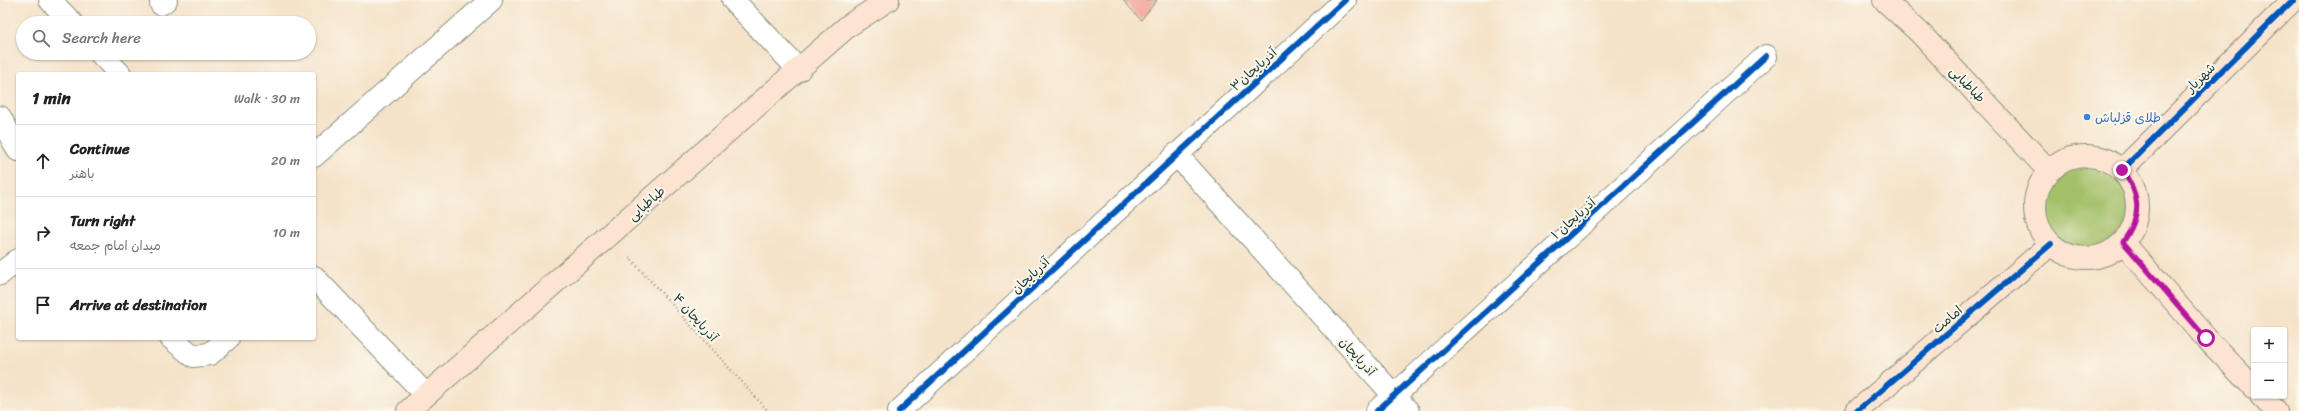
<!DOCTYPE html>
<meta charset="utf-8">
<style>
:root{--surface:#fff;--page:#f2f2f2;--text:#202124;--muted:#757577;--line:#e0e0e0}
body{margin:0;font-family:Sriracha,"Playpen Sans Arabic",sans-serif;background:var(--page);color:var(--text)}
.controls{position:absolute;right:12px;bottom:12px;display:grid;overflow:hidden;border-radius:4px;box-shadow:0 1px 3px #0004}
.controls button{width:36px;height:36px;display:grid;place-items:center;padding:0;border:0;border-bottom:1px solid var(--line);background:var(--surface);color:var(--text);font:20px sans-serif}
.stop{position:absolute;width:12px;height:12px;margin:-9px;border:3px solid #b5179e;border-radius:50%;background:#fff}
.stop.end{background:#b5179e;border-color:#fff;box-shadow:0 1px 4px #0008}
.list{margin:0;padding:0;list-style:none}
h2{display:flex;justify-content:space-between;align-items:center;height:52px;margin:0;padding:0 16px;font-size:17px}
h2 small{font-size:13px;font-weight:400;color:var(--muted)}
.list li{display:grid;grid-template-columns:26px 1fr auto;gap:12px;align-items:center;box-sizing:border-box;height:72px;padding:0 16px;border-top:1px solid var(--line)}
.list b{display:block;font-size:15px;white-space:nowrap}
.list p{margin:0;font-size:13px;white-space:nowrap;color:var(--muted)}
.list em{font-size:13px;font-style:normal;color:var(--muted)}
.icon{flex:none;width:22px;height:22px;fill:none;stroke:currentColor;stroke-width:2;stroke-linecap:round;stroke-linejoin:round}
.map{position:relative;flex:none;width:2299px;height:411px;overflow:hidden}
.search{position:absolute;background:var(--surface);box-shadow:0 1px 3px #0004;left:16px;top:16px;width:300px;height:44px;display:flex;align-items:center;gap:10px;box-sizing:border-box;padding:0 14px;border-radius:22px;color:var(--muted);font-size:15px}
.panel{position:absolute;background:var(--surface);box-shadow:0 1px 3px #0004;left:16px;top:72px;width:300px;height:268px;border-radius:4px}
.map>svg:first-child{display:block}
.green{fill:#a3c067;stroke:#617e4e}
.building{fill:#f5a89e}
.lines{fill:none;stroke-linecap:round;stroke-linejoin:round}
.street-casing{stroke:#8a907e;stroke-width:24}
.secondary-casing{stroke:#8a907e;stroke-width:24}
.path{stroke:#8a907e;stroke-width:2.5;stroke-dasharray:1 3;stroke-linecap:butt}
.street{stroke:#fff;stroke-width:22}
.secondary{stroke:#fde4d1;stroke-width:22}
.cycleway-casing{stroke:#fbf7ec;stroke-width:8}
.cycleway{stroke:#0057b8;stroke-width:6}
.route{stroke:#b5179e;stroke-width:5}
.shop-dot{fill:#3f7fe0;stroke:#fbf7ec;stroke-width:1.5}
.labels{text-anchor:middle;stroke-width:4;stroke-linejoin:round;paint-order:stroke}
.street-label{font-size:13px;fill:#1f3d34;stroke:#fbf7ec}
.shop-label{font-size:13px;fill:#366cbe;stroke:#fbf7ec;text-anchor:start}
</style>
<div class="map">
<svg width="2299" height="411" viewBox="0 0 2299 411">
<rect width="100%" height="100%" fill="#fbf7ec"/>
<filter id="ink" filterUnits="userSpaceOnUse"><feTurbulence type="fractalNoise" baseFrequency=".025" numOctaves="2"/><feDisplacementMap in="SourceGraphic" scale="8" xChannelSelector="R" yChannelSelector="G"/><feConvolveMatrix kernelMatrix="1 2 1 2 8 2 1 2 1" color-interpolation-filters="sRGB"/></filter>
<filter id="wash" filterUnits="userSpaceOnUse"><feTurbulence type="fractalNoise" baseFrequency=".012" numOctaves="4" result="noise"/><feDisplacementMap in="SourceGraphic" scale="16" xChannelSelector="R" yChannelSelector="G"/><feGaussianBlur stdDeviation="0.9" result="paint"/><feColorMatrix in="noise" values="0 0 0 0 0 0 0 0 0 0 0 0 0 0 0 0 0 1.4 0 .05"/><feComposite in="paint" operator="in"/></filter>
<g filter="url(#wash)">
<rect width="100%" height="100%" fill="#f5e3c9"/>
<path class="green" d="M2041 208a44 44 0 1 1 88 0a44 44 0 1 1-88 0Z"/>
<g id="blocks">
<path class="building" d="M1123,0h34l-16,20z"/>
</g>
</g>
<g filter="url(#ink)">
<use href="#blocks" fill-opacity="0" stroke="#8a907e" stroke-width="1"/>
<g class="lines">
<defs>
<path id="street" d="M50,0l22,23
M733,0l66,70
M161,4l5,-4
M100,53l20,21
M0,117l18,33
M1176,154l232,257
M314,156l177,-156
M0,274l18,-14
M314,277l112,118
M171,338l22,18 17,-2 18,-16
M899,411l446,-411
M1377,411l389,-355"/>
<path id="secondary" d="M1884,0l36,33 129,138
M2035 207a51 51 0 1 1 102 0a51 51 0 1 1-102 0Z
M2122,170l171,-170
M2123,242l83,96 48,50
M2261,396l15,15
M408,411l440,-385 40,-26
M1857,411l194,-167"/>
</defs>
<use href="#street" class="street-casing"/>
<use href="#secondary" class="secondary-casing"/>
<path class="path" d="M629,257l139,154"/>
<use href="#street" class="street"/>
<use href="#secondary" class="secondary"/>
<defs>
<path id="cycleway" d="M2122,170l171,-170
M899,411l446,-411
M1377,411l389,-355
M1857,411l194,-167"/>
</defs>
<use href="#cycleway" class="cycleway-casing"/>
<use href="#cycleway" class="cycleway"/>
</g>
</g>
<g class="lines" filter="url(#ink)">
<path class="route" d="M2122,170c19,26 20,45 1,72l83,96"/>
</g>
<circle class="shop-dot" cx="2087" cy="117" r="4"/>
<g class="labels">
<g class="street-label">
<text transform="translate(1253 69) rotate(-42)" y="5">آذربایجان۳</text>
<text transform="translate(2200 77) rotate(-45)" y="5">شهریار</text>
<text transform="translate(1968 84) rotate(46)" y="5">طباطبایی</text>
<text transform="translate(646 203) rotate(-41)" y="5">طباطبایی</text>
<text transform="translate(1573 218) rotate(-42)" y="5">آذربایجان ۱</text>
<text transform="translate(1030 275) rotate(-43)" y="5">آذربایجان</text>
<text transform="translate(696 317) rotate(48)" y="5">آذربایجان ۴</text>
<text transform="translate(1947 319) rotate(-41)" y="5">امامت</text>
<text transform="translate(1358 356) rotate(48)" y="5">آذربایجان</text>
</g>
<g class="shop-label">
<text x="2095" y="122">طلای قزلباش</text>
</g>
</g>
</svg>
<div class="controls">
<button>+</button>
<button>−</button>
</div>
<div class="stop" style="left:2206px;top:338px"></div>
<div class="stop end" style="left:2122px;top:170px"></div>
<div class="search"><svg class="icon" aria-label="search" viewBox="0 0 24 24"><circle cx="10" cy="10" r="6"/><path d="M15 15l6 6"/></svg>Search here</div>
<section class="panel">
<h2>1 min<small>Walk · 30 m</small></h2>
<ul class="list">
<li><svg class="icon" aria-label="ahead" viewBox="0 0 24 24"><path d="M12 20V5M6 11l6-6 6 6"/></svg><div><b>Continue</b><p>باهنر</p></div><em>20 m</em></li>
<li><svg class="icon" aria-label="right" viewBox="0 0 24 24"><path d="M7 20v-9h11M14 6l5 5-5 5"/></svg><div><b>Turn right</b><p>میدان امام جمعه</p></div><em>10 m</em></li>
<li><svg class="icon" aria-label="arrive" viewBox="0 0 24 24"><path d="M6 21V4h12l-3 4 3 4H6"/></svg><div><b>Arrive at destination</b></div></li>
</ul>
</section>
</div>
